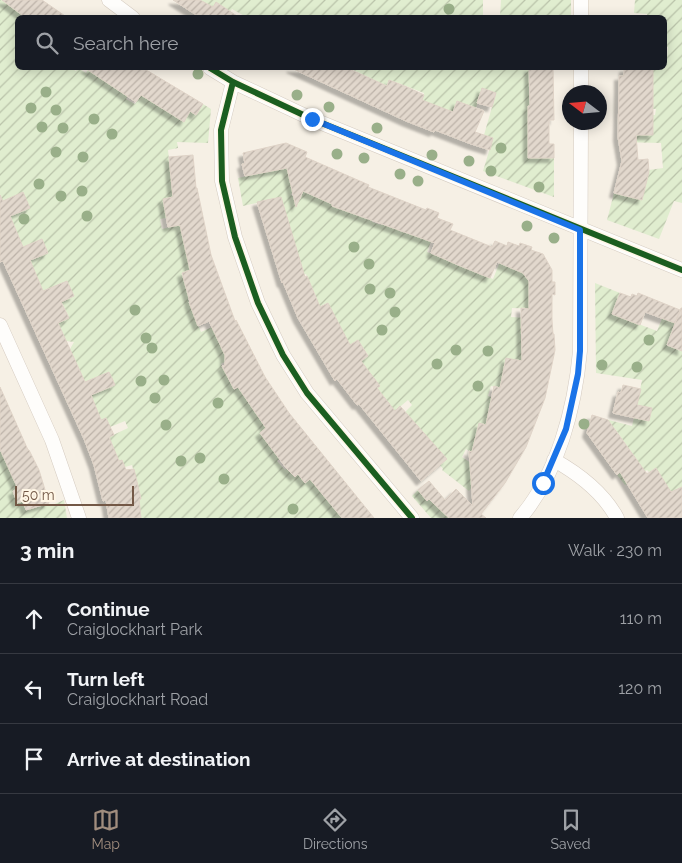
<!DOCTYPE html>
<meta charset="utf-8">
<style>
:root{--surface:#171b24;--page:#20242c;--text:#f1f3f6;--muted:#9ea1a6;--line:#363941;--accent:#a18d7e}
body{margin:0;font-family:Raleway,sans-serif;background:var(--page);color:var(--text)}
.compass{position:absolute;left:562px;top:85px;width:45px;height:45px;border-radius:50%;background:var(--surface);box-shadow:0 2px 12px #0003;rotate:286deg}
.scale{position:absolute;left:15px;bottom:12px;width:119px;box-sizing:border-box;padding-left:5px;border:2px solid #735846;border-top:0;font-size:14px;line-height:18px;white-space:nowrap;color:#735846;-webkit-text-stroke:4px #fff6e5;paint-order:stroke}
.stop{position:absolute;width:15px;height:15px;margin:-11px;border:4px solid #1a73e8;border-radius:50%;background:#fff}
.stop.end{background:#1a73e8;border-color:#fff;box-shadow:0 1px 5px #0008}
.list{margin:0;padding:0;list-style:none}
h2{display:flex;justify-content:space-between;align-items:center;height:65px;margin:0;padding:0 20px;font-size:21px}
h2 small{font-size:16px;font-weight:400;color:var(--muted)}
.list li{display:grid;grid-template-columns:32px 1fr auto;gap:15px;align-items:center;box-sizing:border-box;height:70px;padding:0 20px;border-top:1px solid var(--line)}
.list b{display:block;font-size:19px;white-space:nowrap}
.list p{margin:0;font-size:16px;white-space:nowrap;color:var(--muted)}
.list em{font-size:16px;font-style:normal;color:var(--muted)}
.icon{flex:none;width:28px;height:28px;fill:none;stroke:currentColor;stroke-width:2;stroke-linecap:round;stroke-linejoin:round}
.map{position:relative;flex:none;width:682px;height:518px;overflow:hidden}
.search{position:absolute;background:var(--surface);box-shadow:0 2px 12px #0003;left:15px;right:15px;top:15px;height:55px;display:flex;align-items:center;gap:12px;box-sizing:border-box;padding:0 18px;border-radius:8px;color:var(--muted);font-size:19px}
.sheet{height:275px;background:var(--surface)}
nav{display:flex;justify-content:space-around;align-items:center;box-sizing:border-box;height:70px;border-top:1px solid var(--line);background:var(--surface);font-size:14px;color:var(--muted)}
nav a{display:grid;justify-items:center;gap:2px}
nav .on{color:var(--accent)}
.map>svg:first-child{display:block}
.garden{fill:url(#garden-furrows)}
.building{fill:url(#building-hatch);stroke:#dfd3c7;filter:url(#shadow)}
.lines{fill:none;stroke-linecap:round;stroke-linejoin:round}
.street-casing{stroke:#d5cbc0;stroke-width:15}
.street{stroke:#fefdfb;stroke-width:14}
.cycleway-casing{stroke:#fff6e5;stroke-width:9}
.cycleway{stroke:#1b5e20;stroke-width:6}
.tree{fill:#99af89}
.route{stroke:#1a73e8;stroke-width:6}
</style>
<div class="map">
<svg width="682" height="518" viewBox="0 0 682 518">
<defs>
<pattern id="garden-furrows" width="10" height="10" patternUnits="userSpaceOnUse" patternTransform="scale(1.25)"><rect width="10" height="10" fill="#e0edcf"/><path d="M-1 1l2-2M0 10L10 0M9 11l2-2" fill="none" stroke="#bac3aa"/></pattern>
<pattern id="building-hatch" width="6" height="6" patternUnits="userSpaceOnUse" patternTransform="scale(1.25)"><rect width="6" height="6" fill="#e2d8cd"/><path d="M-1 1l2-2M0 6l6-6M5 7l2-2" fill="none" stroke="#bcb2a8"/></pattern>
<filter id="shadow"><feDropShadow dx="-4.5" dy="4.5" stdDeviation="1" flood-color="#0004"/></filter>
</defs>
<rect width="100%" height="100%" fill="#f6f0e5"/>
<path class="garden" d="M0,0h3l23,17 -8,1v50h53l5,3 2,-3 8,5 3,-5h12l-4,7 41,4 -12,20 9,5 6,-9 43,26 6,-10 6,4 7,-11 8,5 -3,34 -31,-1 1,6 -10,2 4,39 6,27 -18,3 2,10 18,-4 11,45 -9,3 7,25 -1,1 13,33 11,-5 28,26 -19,11 13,25 17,-9 18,46 -9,7 37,11 -20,17 8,9 2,-2 11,6 7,9 5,-4 32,39h-201l-1,-6 -9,-11 10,-3 -9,-33 -7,2 -3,-7 -3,1 -10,-24 19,-9 -3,-7 -15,6 -4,-9 -5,2 -10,-25 23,-10 -5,-13 -24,10 -15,-33 4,-7 -8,-1 -8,-18 11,-6 -7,-14 -11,3 22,-10 -6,-15 -24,10 -13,-30 18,-8 -6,-14 -19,8 -13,-31 20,-8 -27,-3 -3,-6z
M200,0h283v17l-235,1 -16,-9 -6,8z
M501,0h70v17h-71z
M635,0h47v203l-8,-2 -15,38 -52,-19 7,-27 28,7 7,-30 14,-2 -2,-25 -43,-1v-5h10l1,-3 24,1v-11l-4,-9h6l1,-6 -26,-1 22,-21 1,-19h11l1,-10 2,-1 1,-10h-3l-1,-29 -17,-1v-3l-13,-1z
M349,68h180v21h11v17l-12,1v51h26v39l-71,-26 10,-33 -9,-3 12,-42 -14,-4 -9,28 2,-9 -18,-7 -4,12 -31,-12 2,-8 -34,-13 -3,6z
M287,168l13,6 -9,21 9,4 6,-15 1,9 10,4 3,-7 13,12 -1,4 8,3 4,-8 18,8 -3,7 8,3 2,-6 5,2 -2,7 9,3 3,-7 13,11 5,3 32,1 -7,19 66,27 11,-27 25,28v20l9,1v8l-26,-1 -1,9 16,1 6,8h-12v12h12l-12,54 -30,-6 -3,10 4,1 -3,66 -23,-14 -4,8 15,10h-4l-3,4 1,4 6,5 -8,11 -27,-21 1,-1 -3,-4 7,-6 -19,-21 -28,-21 12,-12 -4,-5 -13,11 -38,-47 11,-9 -10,-15 -15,9 -3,-23 -13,-23 -18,8 8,-12 -11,-25 -13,5 -23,-79 -27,6 -5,-28z
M595,283l25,10 -8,21 45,17 10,-25 8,17 -8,22 14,5 1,-2v144l-2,-4 -14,6 -10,-26 -7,4 -2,-2 -22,15 -8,-10 20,-15 -22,-31 -16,12 6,-22 27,7 2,-8 15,3 3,-13 -15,-3 5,-25 -46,-7z
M2,451l24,36 -13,4 4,12 6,-2 4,9 22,-7 1,3 14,-6 3,18h-67v-66z
M418,490l9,11 11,-9 7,8 1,15 3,3h-18l-19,-22z"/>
<path class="building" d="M2,0h40l26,18h-42z
M173,0h27l13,7 3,-5 24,16h-39z
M85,68h58l60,36 -7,11 -6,-4 -6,11 -43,-27 -5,7z
M291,68h56l40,18 2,-6 18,7 17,8 -2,5 31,12 4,-11 27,10 -9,21 18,6 -3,12 -19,-6 -36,-14 -1,2 -28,-11z
M529,68h24l1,52h-5v24h5v14h-26v-52h2z
M624,68h29v67h-17l2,25 10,-1 1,13 -7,28 -28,-7 8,-32 -4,-24 1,-48v-13h5z
M482,88l14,5 -4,14 -15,-4z
M286,143l21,9 -2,5 64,28 -1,2 58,23 1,-2 12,5 -2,5 16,6 -3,6 42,17 3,-6 12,5 1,-4 11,4 1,-3 12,4 -1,3 12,4 9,16v12h3v13l-3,-1v26l1,14h1l1,16 -10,48 -19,49 -21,36 -24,31 5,4h-37l-20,-19 -2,2 -9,-11 11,-9 16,19 11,-11 17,17 -4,-55 3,1 7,-29 7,2 8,-39 6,2 6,-30 16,3 -1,-53 8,1v-28l-6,-8 -26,-11 -7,16 -32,-13 -27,-12 4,-10 -103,-37v-2l-29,-13 -7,16 -9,-39 -42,8 -3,-12h3l-2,-11z
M193,155l3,33h1l14,67 24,66 1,-1 29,57 24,36 85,105h-32l-32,-39 -5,4 -7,-9 -3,3 -8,-8 -27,-36 6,-5 -28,-41 -4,2 -12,-23 3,-1v-10l-16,-34 -11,5 -9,-24h1l-8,-29 8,-3 -10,-45 -12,2 -5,-28 10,-2 -4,-40z
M23,192l7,16 -20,8 13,31 19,-8 6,14 -18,7 13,31 24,-10 7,15 -13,6 8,16 -11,5 27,59 24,-10 3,6 3,7 -24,10 10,25 5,-2 8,17 -5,2 10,24 3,-1 4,10 8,-1 7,30h-2l2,19h-32l-3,-18 -3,1 -9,-36 -10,-26 -81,-178 -3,1v-67l3,6z
M281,197l24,80 2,-1 13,31 8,-4 22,42 8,-5 10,16 -7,5 19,25 -3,2 18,23 5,-5 47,53 -26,22 -62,-77 -2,1 -20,-26 -2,2 -37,-63 -15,-36 -1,1 -25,-81z
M620,293l11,4 1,-3 5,2 1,-3 42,17 -5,13 -30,-11 -5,13 -28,-11z
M681,308h1v43l-15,-6z
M623,385l18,4 -4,16 15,3 -3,13 -36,-8 5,-21 3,1z
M0,387l28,63h1l10,20 10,33 -23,7 -3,-9 -6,2 -4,-12 5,-2 -18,-40z
M592,415l16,5 39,54 9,-6 15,24 11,-5v31h-34l-28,-46 -3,3 -30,-42z"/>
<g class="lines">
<defs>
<path id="street" d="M109,0l24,18
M581,18v-18
M210,68l23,14 79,37 370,151
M233,82l-12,48 1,51 13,56 23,66 25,52 24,38 105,125
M581,92v-24
M0,325l52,115 27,78
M554,460c25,14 49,32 63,58
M520,518c38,-44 55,-111 60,-167l1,-229"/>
</defs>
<use href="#street" class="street-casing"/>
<use href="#street" class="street"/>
<defs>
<path id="cycleway" d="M210,68l23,14 79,37 370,151
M233,82l-12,48 1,51 13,56 23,66 25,52 24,38 105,125"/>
</defs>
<use href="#cycleway" class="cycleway-casing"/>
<use href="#cycleway" class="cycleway"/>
</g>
<g class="tree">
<circle cx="449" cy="9" r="5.5"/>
<circle cx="198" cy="74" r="5.5"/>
<circle cx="46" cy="92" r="5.5"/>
<circle cx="297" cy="95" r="5.5"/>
<circle cx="329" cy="107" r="5.5"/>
<circle cx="31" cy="108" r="5.5"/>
<circle cx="56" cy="110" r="5.5"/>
<circle cx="94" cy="119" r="5.5"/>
<circle cx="42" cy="127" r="5.5"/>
<circle cx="63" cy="128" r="5.5"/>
<circle cx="377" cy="128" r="5.5"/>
<circle cx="112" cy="134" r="5.5"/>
<circle cx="501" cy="148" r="5.5"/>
<circle cx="56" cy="152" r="5.5"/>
<circle cx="337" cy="154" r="5.5"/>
<circle cx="432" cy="155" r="5.5"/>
<circle cx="83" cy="157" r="5.5"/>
<circle cx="364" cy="158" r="5.5"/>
<circle cx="469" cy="161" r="5.5"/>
<circle cx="491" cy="171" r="5.5"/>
<circle cx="400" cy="174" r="5.5"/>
<circle cx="418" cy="181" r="5.5"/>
<circle cx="39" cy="184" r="5.5"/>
<circle cx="539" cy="187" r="5.5"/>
<circle cx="82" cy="191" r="5.5"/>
<circle cx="61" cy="196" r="5.5"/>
<circle cx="87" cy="216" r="5.5"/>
<circle cx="24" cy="219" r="5.5"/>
<circle cx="527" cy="226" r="5.5"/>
<circle cx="554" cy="238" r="5.5"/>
<circle cx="354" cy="247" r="5.5"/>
<circle cx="369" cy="264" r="5.5"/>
<circle cx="370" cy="289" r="5.5"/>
<circle cx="390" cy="293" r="5.5"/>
<circle cx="135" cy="310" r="5.5"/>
<circle cx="395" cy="312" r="5.5"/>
<circle cx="382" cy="330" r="5.5"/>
<circle cx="146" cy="338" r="5.5"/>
<circle cx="649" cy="340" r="5.5"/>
<circle cx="152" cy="348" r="5.5"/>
<circle cx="456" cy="350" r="5.5"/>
<circle cx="488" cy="351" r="5.5"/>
<circle cx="437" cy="364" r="5.5"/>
<circle cx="602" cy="365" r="5.5"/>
<circle cx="637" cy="367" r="5.5"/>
<circle cx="164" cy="380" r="5.5"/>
<circle cx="141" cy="381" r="5.5"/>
<circle cx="478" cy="386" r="5.5"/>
<circle cx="155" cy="398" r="5.5"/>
<circle cx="218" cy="403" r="5.5"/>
<circle cx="584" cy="424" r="5.5"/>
<circle cx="166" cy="425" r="5.5"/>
<circle cx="200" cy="458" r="5.5"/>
<circle cx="181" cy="461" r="5.5"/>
<circle cx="224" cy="479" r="5.5"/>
<circle cx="293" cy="509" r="5.5"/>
</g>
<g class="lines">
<path class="route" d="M312,119l268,111v121l-2,23 -12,55 -23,54"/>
</g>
</svg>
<svg class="compass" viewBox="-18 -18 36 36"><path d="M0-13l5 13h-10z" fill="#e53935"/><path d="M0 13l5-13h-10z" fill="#9ea1a6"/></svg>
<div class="scale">50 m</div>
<div class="stop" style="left:543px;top:483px"></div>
<div class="stop end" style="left:312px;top:119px"></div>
<div class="search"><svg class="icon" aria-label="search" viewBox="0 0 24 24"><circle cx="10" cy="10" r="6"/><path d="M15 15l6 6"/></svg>Search here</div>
</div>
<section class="sheet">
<h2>3 min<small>Walk · 230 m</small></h2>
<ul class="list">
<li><svg class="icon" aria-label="ahead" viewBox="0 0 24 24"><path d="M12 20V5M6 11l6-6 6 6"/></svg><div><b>Continue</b><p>Craiglockhart Park</p></div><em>110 m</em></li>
<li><svg class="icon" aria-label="left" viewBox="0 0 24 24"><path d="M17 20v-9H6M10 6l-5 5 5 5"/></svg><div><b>Turn left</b><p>Craiglockhart Road</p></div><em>120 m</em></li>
<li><svg class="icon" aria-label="arrive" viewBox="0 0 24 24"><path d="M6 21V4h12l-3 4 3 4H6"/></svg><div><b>Arrive at destination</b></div></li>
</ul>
</section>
<nav>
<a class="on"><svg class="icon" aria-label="map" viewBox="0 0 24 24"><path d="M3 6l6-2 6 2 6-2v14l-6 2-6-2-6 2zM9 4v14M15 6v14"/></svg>Map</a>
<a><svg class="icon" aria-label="directions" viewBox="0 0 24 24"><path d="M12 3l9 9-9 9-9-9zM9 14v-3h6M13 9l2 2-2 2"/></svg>Directions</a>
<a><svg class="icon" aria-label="saved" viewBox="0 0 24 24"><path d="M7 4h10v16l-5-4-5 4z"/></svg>Saved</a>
</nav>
